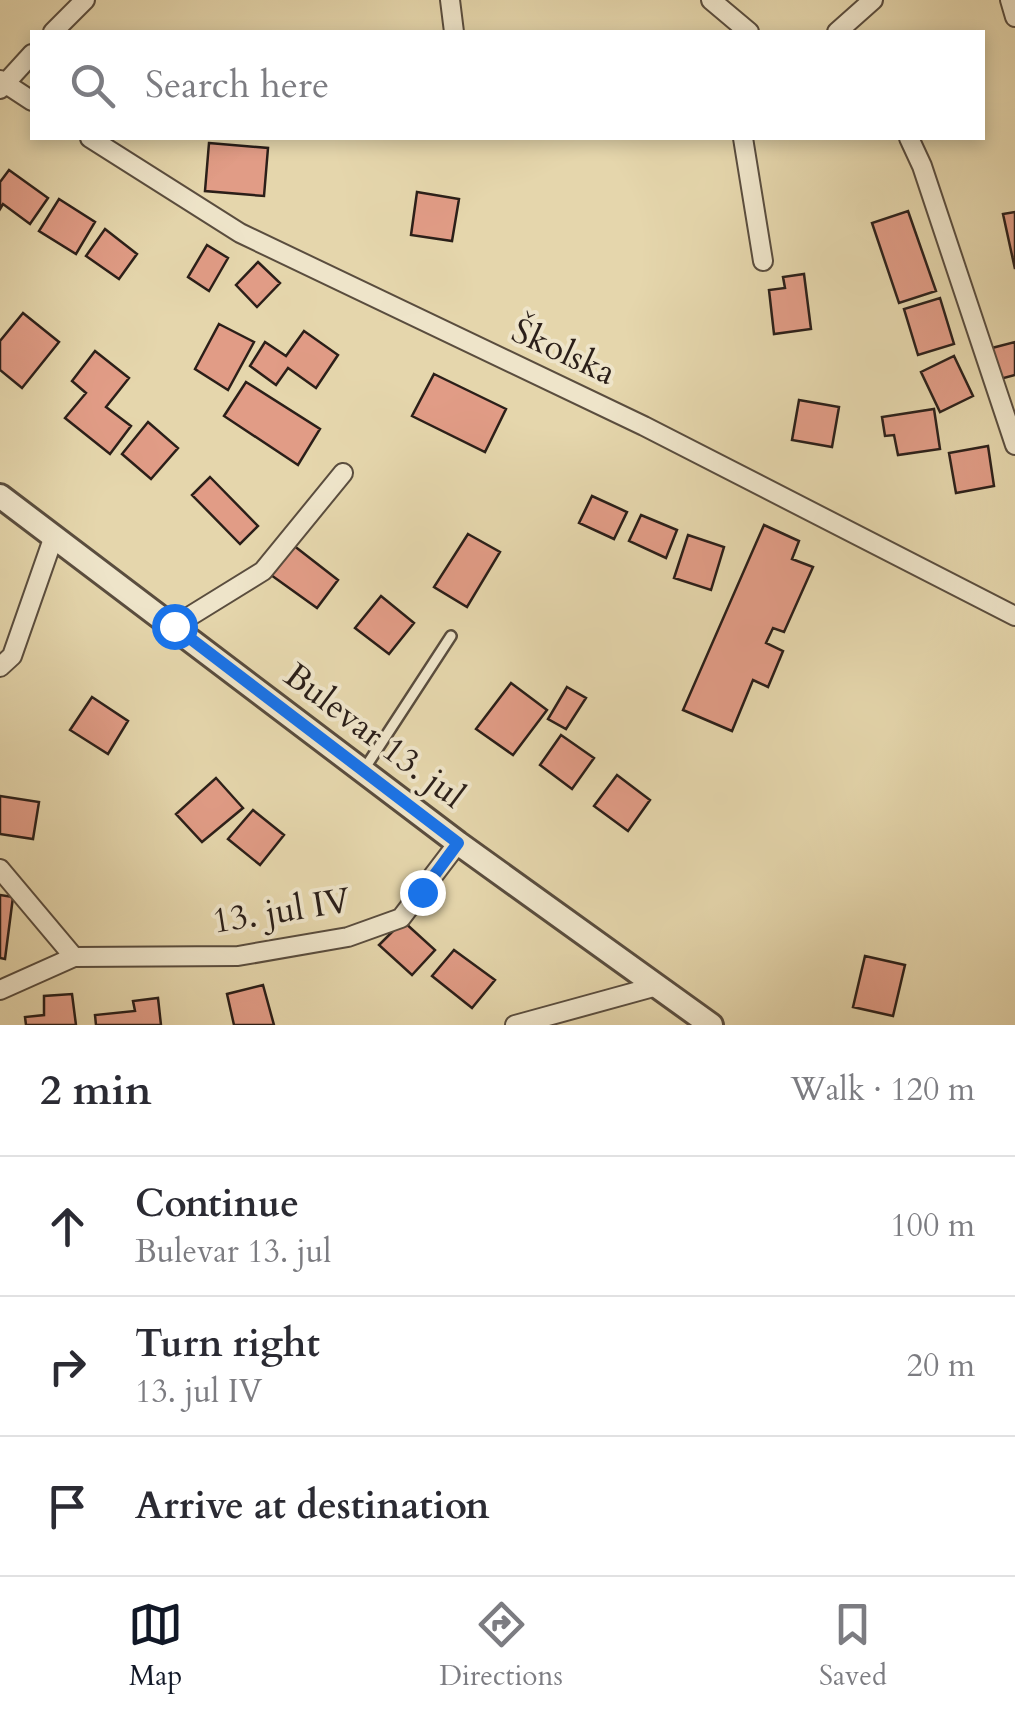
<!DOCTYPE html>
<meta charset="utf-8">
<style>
:root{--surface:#fff;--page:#f2f2f3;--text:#2b2b33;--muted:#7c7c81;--line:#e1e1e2;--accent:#111827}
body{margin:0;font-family:Cardo,serif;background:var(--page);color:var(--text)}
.stop{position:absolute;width:30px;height:30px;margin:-22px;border:8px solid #1a73e8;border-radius:50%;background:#fff}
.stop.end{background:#1a73e8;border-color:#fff;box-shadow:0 2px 10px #0008}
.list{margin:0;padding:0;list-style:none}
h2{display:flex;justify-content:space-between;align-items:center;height:130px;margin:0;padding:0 40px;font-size:42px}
h2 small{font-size:32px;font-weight:400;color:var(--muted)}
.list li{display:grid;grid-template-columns:65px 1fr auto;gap:30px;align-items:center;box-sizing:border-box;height:140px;padding:0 40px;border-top:2px solid var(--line)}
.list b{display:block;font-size:38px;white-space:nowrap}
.list p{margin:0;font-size:32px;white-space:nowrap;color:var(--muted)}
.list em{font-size:32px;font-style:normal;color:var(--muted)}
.icon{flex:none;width:55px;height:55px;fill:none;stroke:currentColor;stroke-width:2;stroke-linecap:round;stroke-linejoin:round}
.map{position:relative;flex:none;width:1015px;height:1025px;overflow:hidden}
.search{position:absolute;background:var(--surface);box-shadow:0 5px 15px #0003;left:30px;right:30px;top:30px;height:110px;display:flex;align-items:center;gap:25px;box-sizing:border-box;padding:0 35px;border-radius:0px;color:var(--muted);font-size:38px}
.sheet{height:550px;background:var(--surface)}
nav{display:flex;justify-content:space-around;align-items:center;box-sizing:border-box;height:140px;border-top:2px solid var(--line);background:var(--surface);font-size:28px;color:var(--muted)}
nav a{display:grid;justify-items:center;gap:5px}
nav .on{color:var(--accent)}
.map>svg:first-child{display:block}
.building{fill:#e19c86;stroke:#2b1f19;stroke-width:2.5}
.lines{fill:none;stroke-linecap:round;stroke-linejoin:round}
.service-casing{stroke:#5a4d3e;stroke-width:14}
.minor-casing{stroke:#5a4d3e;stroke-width:22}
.tertiary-casing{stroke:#5a4d3e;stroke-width:28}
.service{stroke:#eee4c9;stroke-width:9}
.minor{stroke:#eee4c9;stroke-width:18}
.tertiary{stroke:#eee4c9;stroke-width:22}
.route{stroke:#1a73e8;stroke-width:12}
.labels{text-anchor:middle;stroke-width:8;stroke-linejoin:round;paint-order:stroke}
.street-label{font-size:35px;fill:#2b1f19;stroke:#eee4c9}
</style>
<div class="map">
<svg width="1015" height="1025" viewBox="0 0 1015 1025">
<rect width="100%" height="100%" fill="#e5d6ac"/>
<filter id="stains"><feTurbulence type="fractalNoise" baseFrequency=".002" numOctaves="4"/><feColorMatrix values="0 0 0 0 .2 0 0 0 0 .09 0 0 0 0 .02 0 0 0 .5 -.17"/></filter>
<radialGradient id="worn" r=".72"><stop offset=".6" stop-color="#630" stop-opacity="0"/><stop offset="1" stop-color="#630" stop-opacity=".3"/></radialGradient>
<path class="building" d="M209,143l59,5 -4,48 -59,-5z
M9,170l39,28 -18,26 -27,-20 -3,5v-27z
M417,192l42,7 -7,42 -41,-6z
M59,199l36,23 -19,32 -37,-23z
M908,211l28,80 -37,12 -27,-80z
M1015,212v57l-12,-55z
M105,229l32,25 -18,25 -33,-23z
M207,245l21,13 -19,33 -21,-14z
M258,262l22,21 -23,24 -21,-22z
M804,274l7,55 -37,5 -5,-44 16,-2 -2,-11z
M940,298l14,46 -36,11 -14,-46z
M23,313l36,29 -37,46 -22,-18v-29z
M219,324l35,18 -26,48 -33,-21z
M304,331l34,24 -22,33 -28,-20 -12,17 -26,-19 15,-24 21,14z
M1015,342v33l-15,4 -8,-31z
M95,351l34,27 -23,29 25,19 -21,28 -45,-36 21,-25 -14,-12z
M954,356l19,40 -33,16 -19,-40z
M434,374l72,35 -21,43 -73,-36z
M246,382l74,47 -22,36 -74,-49z
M799,400l40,7 -7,40 -40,-7z
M934,409l6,40 -42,6 -4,-20 -9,1 -3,-19z
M148,422l30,26 -27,31 -29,-25z
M988,446l6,40 -38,7 -7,-40z
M210,477l48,49 -18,18 -48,-49z
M592,496l35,16 -13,27 -35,-16z
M641,515l36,15 -11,28 -37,-17z
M764,525l35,16 -7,18 21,8 -29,65 -11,-4 -7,15 17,8 -15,36 -15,-7 -21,51 -49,-21z
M468,534l32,18 -33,55 -33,-20z
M688,535l36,12 -13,43 -37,-12z
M293,545l45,35 -21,28 -46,-33z
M381,596l33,27 -25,31 -34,-26z
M511,683l36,27 -34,45 -37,-26z
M567,687l19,11 -20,31 -18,-10z
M92,697l36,24 -20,33 -38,-24z
M561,735l33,23 -22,31 -32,-24z
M617,775l33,25 -22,31 -34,-25z
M216,778l27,30 -41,34 -26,-28z
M0,796l39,6 -6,37 -33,-5z
M253,810l31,25 -24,30 -32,-26z
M0,895l13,2 -8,62 -5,-1z
M403,921l32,29 -23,25 -33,-30z
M454,950l41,30 -23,28 -40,-32z
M865,956l40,9 -12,51 -40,-9z
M263,985l11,40h-40l-7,-31z
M72,994l4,31h-50l-1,-8 19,-2v-19z
M158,998l3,27h-65l-1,-10 40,-4 -2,-10z"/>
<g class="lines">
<defs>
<path id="service" d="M365,768l86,-132"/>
<path id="minor" d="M450,0l4,32
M711,0l38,32
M1010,0l5,17
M53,32l32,-32
M837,32l36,-32
M0,80l32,21
M0,89l32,-35
M90,138l150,95 404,193 371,190
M743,138l20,123
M909,138l13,28 93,279
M174,626l89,-55 80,-98
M0,667l12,-11 42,-120
M0,869l74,88 164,-1 110,-19 53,-19 57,-75
M0,990l74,-33
M515,1025l142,-39"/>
<path id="tertiary" d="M0,496l458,347 253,182"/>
</defs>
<use href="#service" class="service-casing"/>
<use href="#minor" class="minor-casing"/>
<use href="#tertiary" class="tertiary-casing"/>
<use href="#service" class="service"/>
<use href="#minor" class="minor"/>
<use href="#tertiary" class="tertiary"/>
</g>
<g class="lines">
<path class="route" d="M174,626l284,217 -36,49"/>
</g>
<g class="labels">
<g class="street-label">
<text transform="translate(564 351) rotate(25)" y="12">Školska</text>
<text transform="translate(375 735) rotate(37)" y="12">Bulevar 13. jul</text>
<text transform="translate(281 910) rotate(-9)" y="12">13. jul IV</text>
</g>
</g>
<rect width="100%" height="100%" filter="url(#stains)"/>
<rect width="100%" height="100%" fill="url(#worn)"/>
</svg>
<div class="stop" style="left:174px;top:626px"></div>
<div class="stop end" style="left:422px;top:892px"></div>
<div class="search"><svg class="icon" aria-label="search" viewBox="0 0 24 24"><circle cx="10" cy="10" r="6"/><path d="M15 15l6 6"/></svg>Search here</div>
</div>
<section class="sheet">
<h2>2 min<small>Walk · 120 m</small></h2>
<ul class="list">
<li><svg class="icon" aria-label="ahead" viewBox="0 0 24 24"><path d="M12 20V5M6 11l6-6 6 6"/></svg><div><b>Continue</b><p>Bulevar 13. jul</p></div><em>100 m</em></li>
<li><svg class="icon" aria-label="right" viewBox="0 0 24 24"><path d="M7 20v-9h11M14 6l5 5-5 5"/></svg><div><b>Turn right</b><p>13. jul IV</p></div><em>20 m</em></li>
<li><svg class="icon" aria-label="arrive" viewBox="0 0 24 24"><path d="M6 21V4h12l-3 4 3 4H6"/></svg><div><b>Arrive at destination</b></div></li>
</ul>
</section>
<nav>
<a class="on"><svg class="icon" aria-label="map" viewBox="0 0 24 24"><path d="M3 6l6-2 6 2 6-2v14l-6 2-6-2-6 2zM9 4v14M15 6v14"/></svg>Map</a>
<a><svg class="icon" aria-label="directions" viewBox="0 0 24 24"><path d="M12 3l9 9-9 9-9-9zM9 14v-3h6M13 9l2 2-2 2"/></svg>Directions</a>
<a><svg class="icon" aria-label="saved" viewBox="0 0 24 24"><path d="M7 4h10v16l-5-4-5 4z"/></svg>Saved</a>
</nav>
